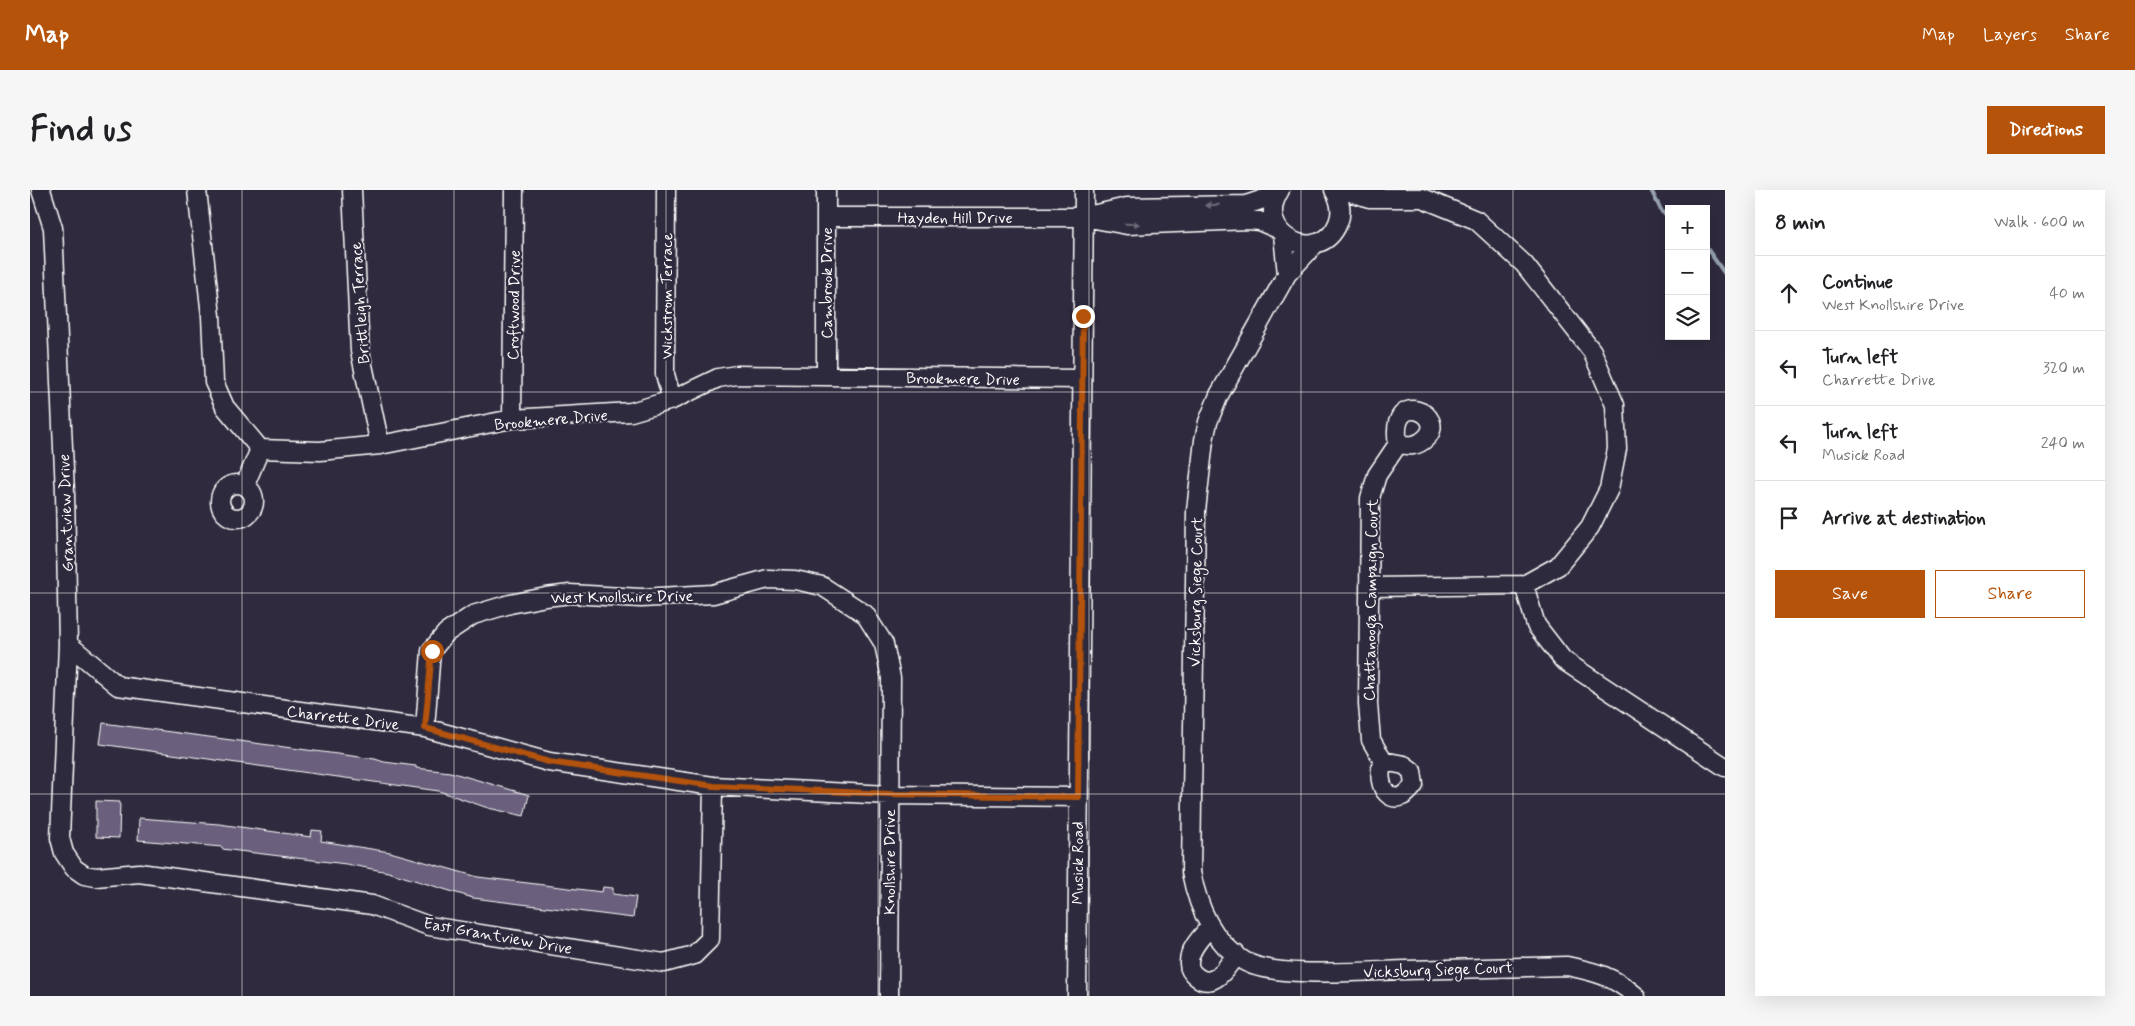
<!DOCTYPE html>
<meta charset="utf-8">
<style>
:root{--surface:#fff;--page:#f6f6f6;--text:#202124;--muted:#757577;--line:#e0e0e0;--accent:#b45309}
body{margin:0;font-family:Mynerve,sans-serif;background:var(--page);color:var(--text)}
.controls{position:absolute;right:15px;top:15px;display:grid;overflow:hidden;border-radius:0px;box-shadow:0 5px 20px #0002}
.controls button{width:45px;height:45px;display:grid;place-items:center;padding:0;border:0;border-bottom:1px solid var(--line);background:var(--surface);color:var(--text);font:25px sans-serif}
.stop{position:absolute;width:15px;height:15px;margin:-11px;border:4px solid #b45309;border-radius:50%;background:#fff}
.stop.end{background:#b45309;border-color:#fff;box-shadow:0 1px 5px #0008}
.list{margin:0;padding:0;list-style:none}
h2{display:flex;justify-content:space-between;align-items:center;height:65px;margin:0;padding:0 20px;font-size:21px}
h2 small{font-size:16px;font-weight:400;color:var(--muted)}
.list li{display:grid;grid-template-columns:32px 1fr auto;gap:15px;align-items:center;box-sizing:border-box;height:75px;padding:0 20px;border-top:1px solid var(--line)}
.list b{display:block;font-size:19px;white-space:nowrap}
.list p{margin:0;font-size:16px;white-space:nowrap;color:var(--muted)}
.list em{font-size:16px;font-style:normal;color:var(--muted)}
.actions{display:flex;gap:10px;padding:15px 20px}
.actions a{flex:1;padding:11px 0;border:1px solid var(--accent);border-radius:0px;text-align:center;font-size:18px;color:var(--accent)}
.actions .main{background:var(--accent);color:#fff}
.icon{flex:none;width:28px;height:28px;fill:none;stroke:currentColor;stroke-width:2;stroke-linecap:round;stroke-linejoin:round}
.map{position:relative;flex:none;width:1695px;height:806px;overflow:hidden;border-radius:0px}
header{display:flex;align-items:center;gap:30px;box-sizing:border-box;height:70px;padding:0 25px;background:var(--accent);color:#fff}
header strong{font-size:24px}
nav{display:flex;gap:28px;margin-inline-start:auto;font-size:18px}
.intro{display:flex;align-items:center;justify-content:space-between;box-sizing:border-box;height:120px;padding:0 30px}
h1{margin:0;font-size:35px}
.button{padding:12px 22px;border-radius:0px;background:var(--accent);color:#fff;font-size:18px;font-weight:700}
main{display:flex;gap:30px;padding:0 30px}
aside{flex:1;background:var(--surface);border-radius:0px;box-shadow:0 5px 20px #0002}
.map>svg:first-child{display:block}
.lines{fill:none;stroke-linecap:round;stroke-linejoin:round}
.stream{stroke:#97a3b1;stroke-width:4}
.building{fill:#6b607d;stroke:#fff}
.minor-casing{stroke:#fff;stroke-width:21}
.minor{stroke:#2f2a3d;stroke-width:18}
.oneway{fill:#6d6a77}
.route{stroke:#b45309;stroke-width:6}
.grid{fill:none;stroke:#fff;stroke-width:1;stroke-opacity:0.55}
.labels{text-anchor:middle;stroke-width:4.5;stroke-linejoin:round;paint-order:stroke}
.street-label{font-size:16px;fill:#fff;stroke:#2f2a3d}
</style>
<header>
<strong>Map</strong>
<nav><a>Map</a><a>Layers</a><a>Share</a></nav>
</header>
<div class="intro"><h1>Find us</h1><a class="button">Directions</a></div>
<main>
<div class="map">
<svg width="1695" height="806" viewBox="0 0 1695 806">
<rect width="100%" height="100%" fill="#2f2a3d"/>
<filter id="ink" filterUnits="userSpaceOnUse"><feTurbulence type="fractalNoise" baseFrequency=".02" numOctaves="2"/><feDisplacementMap in="SourceGraphic" scale="10" xChannelSelector="R" yChannelSelector="G"/><feConvolveMatrix kernelMatrix="1 2 1 2 8 2 1 2 1" color-interpolation-filters="sRGB"/></filter>
<g filter="url(#ink)">
<g class="lines">
<path class="stream" d="M1621,0l11,22 7,4
M1676,57l19,27"/>
</g>
<path class="building" d="M73,533l272,36 9,3 32,4v2l34,4 79,23 -5,21 -36,-8 -49,-17 -339,-47z
M66,611l24,1 -1,36 -23,-1z
M109,628l80,6 92,13 1,-7 10,1 -1,10 69,11 88,25 124,15 1,-5 10,1v6l23,3 -3,21 -160,-20 -85,-26 -42,-8 -124,-15v-2l-84,-7z"/>
<g class="lines">
<defs>
<path id="minor" d="M11,0l12,38 12,264 3,152 -8,194 4,15 10,15 10,7 12,2 43,-4 233,32 57,21 235,37 30,-8 16,-16 3,-153
M167,0l14,126 3,66 11,25 35,42 60,2 60,-6 132,-26 119,-7 41,-12 46,-22 19,-3 344,4
M322,0l8,161 20,94
M636,0l-1,184 7,26
M1250,0c-29,45 40,78 58,33 5,-12 2,-23 -4,-33
M1313,0l26,8h53l54,22 48,44 68,87 23,54 2,44 -8,40 -19,38 -32,39 -34,19 -154,2
M1062,25l35,-8 119,-2 30,-10
M796,27h258l43,8 121,-5 11,1 19,8
M1253,45l4,39
M1286,53l-29,31 -68,121 -11,27 -4,18 -8,71 -5,361c7,36 21,69 53,89 29,18 126,10 163,9 53,-1 106,-3 160,-4 29,6 46,10 69,30
M796,186v-186
M482,229l2,-229
M190 311a17 17 0 1 1 34 0a17 17 0 1 1-34 0Z
M215,295l15,-36
M1494,395l12,40 27,35 162,107
M38,454l50,42 307,42 124,34 164,24 176,9 189,2
M395,538l6,-77 15,-18 27,-18 37,-11 36,-7 24,-3 71,4 72,-4 55,-15 27,1 27,6 43,28 19,30 7,34 -2,318
M1353,571c-10,26 11,53 31,24l-2,-14 -8,-6 -21,-4 -12,-21 -3,-36 2,-206 7,-23 21,-31c-10,-58 52,-29 28,-6 -9,9 -17,8 -28,6
M1180,737c-8,9 -22,23 -21,37 0,6 4,10 8,13 17,13 31,-11 39,-23
M1047,806l7,-806"/>
</defs>
<use href="#minor" class="minor-casing"/>
<use href="#minor" class="minor"/>
</g>
<defs><path id="oneway-solid" d="M-6-.8H1V-3.2L6.5 0L1 3.2V.8H-6Z" transform="scale(1.25)"/></defs>
<g class="oneway">
<use href="#oneway-solid" transform="translate(1182 15) rotate(179)"/>
<use href="#oneway-solid" transform="translate(1102 34) rotate(1)"/>
</g>
</g>
<g class="lines" filter="url(#ink)">
<path class="route" d="M402,461l-7,77 124,34 165,24 175,8 189,3 5,-481"/>
</g>
<path class="grid" d="M212,0v806M424,0v806M636,0v806M848,0v806M1059,0v806M1271,0v806M1483,0v806M0,202h1695M0,403h1695M0,604h1695"/>
<g class="labels">
<g class="street-label">
<text x="925" y="33">Hayden Hill Drive</text>
<text transform="translate(796 93) rotate(-90)" y="6">Cambrook Drive</text>
<text transform="translate(636 106) rotate(-90)" y="6">Wickstrom Terrace</text>
<text transform="translate(329 113) rotate(-94)" y="6">Brittleigh Terrace</text>
<text transform="translate(483 115) rotate(-89)" y="6">Croftwood Drive</text>
<text transform="translate(933 188) rotate(1)" y="6">Brookmere Drive</text>
<text transform="translate(521 229) rotate(-5)" y="6">Brookmere Drive</text>
<text transform="translate(35 323) rotate(-92)" y="6">Grantview Drive</text>
<text transform="translate(1165 402) rotate(-89)" y="6">Vicksburg Siege Court</text>
<text transform="translate(592 406) rotate(-1)" y="6">West Knollshire Drive</text>
<text transform="translate(1340 410) rotate(-89)" y="6">Chattanooga Campaign Court</text>
<text transform="translate(313 527) rotate(7)" y="6">Charrette Drive</text>
<text transform="translate(859 672) rotate(-90)" y="6">Knollshire Drive</text>
<text transform="translate(1047 673) rotate(-90)" y="6">Musick Road</text>
<text transform="translate(468 745) rotate(10)" y="6">East Grantview Drive</text>
<text transform="translate(1408 779) rotate(-2)" y="6">Vicksburg Siege Court</text>
</g>
</g>
</svg>
<div class="controls">
<button>+</button>
<button>−</button>
<button><svg class="icon" aria-label="layers" viewBox="0 0 24 24"><path d="M12 4l9 5-9 5-9-5zM3 14l9 5 9-5"/></svg></button>
</div>
<div class="stop" style="left:402px;top:461px"></div>
<div class="stop end" style="left:1053px;top:126px"></div>
</div>
<aside>
<h2>8 min<small>Walk · 600 m</small></h2>
<ul class="list">
<li><svg class="icon" aria-label="ahead" viewBox="0 0 24 24"><path d="M12 20V5M6 11l6-6 6 6"/></svg><div><b>Continue</b><p>West Knollshire Drive</p></div><em>40 m</em></li>
<li><svg class="icon" aria-label="left" viewBox="0 0 24 24"><path d="M17 20v-9H6M10 6l-5 5 5 5"/></svg><div><b>Turn left</b><p>Charrette Drive</p></div><em>320 m</em></li>
<li><svg class="icon" aria-label="left" viewBox="0 0 24 24"><path d="M17 20v-9H6M10 6l-5 5 5 5"/></svg><div><b>Turn left</b><p>Musick Road</p></div><em>240 m</em></li>
<li><svg class="icon" aria-label="arrive" viewBox="0 0 24 24"><path d="M6 21V4h12l-3 4 3 4H6"/></svg><div><b>Arrive at destination</b></div></li>
</ul>
<div class="actions"><a class="main">Save</a><a>Share</a></div>
</aside>
</main>
